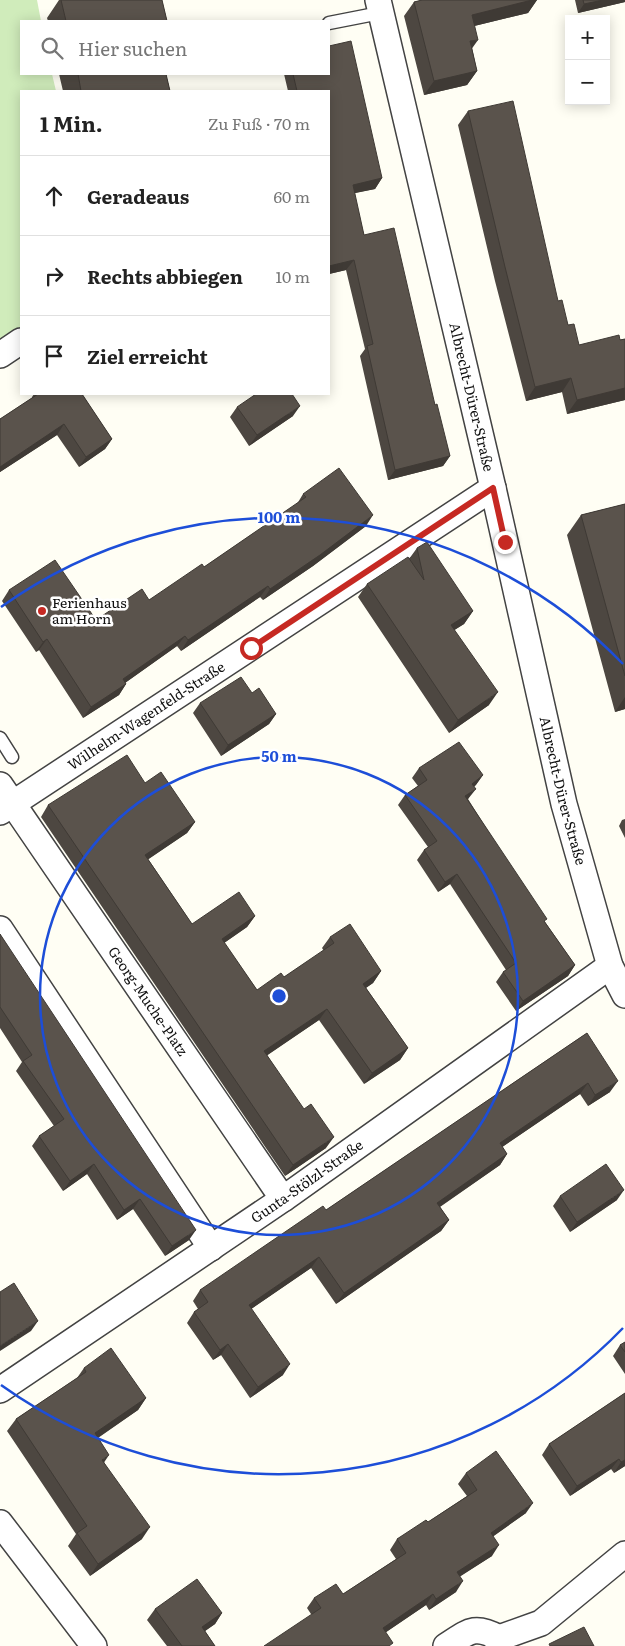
<!DOCTYPE html>
<html lang="de">
<meta charset="utf-8">
<style>
:root{--surface:#fff;--page:#f2f2f2;--text:#222;--muted:#767676;--line:#e0e0e0}
body{margin:0;font-family:Literata,serif;background:var(--page);color:var(--text)}
.controls{position:absolute;right:15px;top:15px;display:grid;overflow:hidden;border-radius:0px;box-shadow:0 2px 12px #0003}
.controls button{width:45px;height:45px;display:grid;place-items:center;padding:0;border:0;border-bottom:1px solid var(--line);background:var(--surface);color:var(--text);font:25px sans-serif}
.stop{position:absolute;width:15px;height:15px;margin:-11px;border:4px solid #c62923;border-radius:50%;background:#fff}
.stop.end{background:#c62923;border-color:#fff;box-shadow:0 1px 5px #0008}
.list{margin:0;padding:0;list-style:none}
h2{display:flex;justify-content:space-between;align-items:center;height:65px;margin:0;padding:0 20px;font-size:21px}
h2 small{font-size:16px;font-weight:400;color:var(--muted)}
.list li{display:grid;grid-template-columns:32px 1fr auto;gap:15px;align-items:center;box-sizing:border-box;height:80px;padding:0 20px;border-top:1px solid var(--line)}
.list b{display:block;font-size:19px;white-space:nowrap}
.list em{font-size:16px;font-style:normal;color:var(--muted)}
.icon{flex:none;width:28px;height:28px;fill:none;stroke:currentColor;stroke-width:2;stroke-linecap:round;stroke-linejoin:round}
.map{position:relative;flex:none;width:625px;height:1646px;overflow:hidden}
.search{position:absolute;background:var(--surface);box-shadow:0 2px 12px #0003;left:20px;top:20px;width:310px;height:55px;display:flex;align-items:center;gap:12px;box-sizing:border-box;padding:0 18px;border-radius:0px;color:var(--muted);font-size:19px}
.panel{position:absolute;background:var(--surface);box-shadow:0 2px 12px #0003;left:20px;top:90px;width:310px;height:305px;border-radius:0px}
.map>svg:first-child{display:block}
.green{fill:#d0ecbb}
.lines{fill:none;stroke-linecap:round;stroke-linejoin:round}
.lane-casing{stroke:#434343;stroke-width:15}
.street-casing{stroke:#434343;stroke-width:28}
.lane{stroke:#fff;stroke-width:12}
.street{stroke:#fff;stroke-width:25}
.wall{fill:#4d4741}
.shaded-wall{fill:#3f3a35}
.building{fill:#5a534c;stroke:#3f3a35}
.route{stroke:#c62923;stroke-width:6}
.ring{fill:none;stroke:#1d4ed8;stroke-width:2.5}
.poi-dot{fill:#c62923;stroke:#fff;stroke-width:2}
.labels{text-anchor:middle;stroke-width:5;stroke-linejoin:round;paint-order:stroke}
.street-label{font-size:14px;fill:#101010;stroke:#fff}
.poi-label{font-size:14px;fill:#101010;stroke:#fff;text-anchor:start}
.centre{fill:#1d4ed8;stroke:#fff;stroke-width:2.5}
.ring-label{font-size:15px;text-anchor:middle;font-weight:bold;fill:#1d4ed8;stroke:#fff;stroke-width:5;stroke-linejoin:round;paint-order:stroke}
</style>
<div class="map">
<svg width="625" height="1646" viewBox="0 0 625 1646">
<rect width="100%" height="100%" fill="#fffef4"/>
<path class="green" d="M0,0h37l4,21h-20v53h31l4,17h-35v250l-21,14z"/>
<g class="lines">
<defs>
<path id="lane" d="M329,23l51,-10
M0,738l12,19"/>
<g id="street">
<path id="s1" d="M378,0l115,488 71,316 46,162 15,29"/>
<path d="M0,355l21,-14"/>
<path id="s2" d="M0,785l283,414"/>
<path id="s3" d="M0,812l493,-324"/>
<path d="M0,929l211,319"/>
<path id="s4" d="M0,1390l283,-191 327,-233"/>
<path d="M0,1523l94,123"/>
<path d="M446,1646c22,-14 28,-22 53,-8"/>
<path d="M498,1646l1,-8 42,-15 84,-69"/>
</g>
</defs>
<use href="#lane" class="lane-casing"/>
<use href="#street" class="street-casing"/>
<use href="#lane" class="lane"/>
<use href="#street" class="street"/>
</g>
<path class="wall" d="M59,0h103l5,21h-119l-1,-3z
M422,0h115l-9,13 -54,13 -2,22 5,23 -10,14 -43,10 -20,-79 10,-14z
M575,0h50v2l-47,11z
M59,74h107l4,17h-107z
M284,74h45l53,104 -7,11 -21,4 10,42 71,170 15,51 -7,10 -55,14 -28,-124 5,-7 -19,-79 -17,4v-183h-41z
M468,111l100,214 11,20 46,-6v61l-58,14 -5,-22 -36,9 -31,-120 -37,-156z
M34,394h48l30,45 -7,10 -26,18 -22,-32 -57,37v-53l32,-21v-1z
M237,407l56,9 -44,30 -19,-29z
M303,494l63,32 -53,40 -50,34 -3,-3 -79,54 -4,-5 -52,37 1,1 -7,11 -36,23 -44,-68 -3,2 -34,-51 7,-11 87,30 53,-20 55,-33 93,-63z
M625,504v205l-10,3 -48,-177 14,-20z
M417,548l56,63 -9,13 -10,6 35,75 -40,28 -91,-136 9,-13 42,-25z
M252,693l24,21 -7,10 -48,32 -28,-43 7,-10z
M419,768l64,7 -9,12 -6,12 77,123 30,43 -7,11 -52,35 -20,-29 7,-10 3,-2 -56,-86 -12,8 -21,-32 7,-10 4,-3 -30,-42 7,-10 13,-9 -6,-8z
M145,783l50,39 -8,11 -39,26 44,65 63,-8 -8,11 -23,16 33,47 27,-13 40,-26 -2,-3 8,-11 51,34 -8,12 -7,5 42,60 -8,12 -36,24 -45,-64 -52,35 59,93 -41,28 -244,-359 7,-12z
M625,819v19l-6,-12 3,-6z
M0,934l189,306 -24,16 -32,-47 -16,11 -30,-46 -24,17 -31,-45 7,-10 15,-10 -38,-55 6,-9 -22,-34z
M587,1033l23,59 -22,14 -8,-12 -78,53 5,7 -7,11 -60,42 9,13 -8,11 -105,73 -25,-36 -60,41 32,66 -33,23 -29,-43 -8,5 -26,-37 7,-11 4,-3 -5,-8 7,-11 126,-80z
M560,1196l57,4 -47,32 -17,-26z
M625,1342v32l-12,-18 7,-11z
M84,1368l62,30 -8,12 -40,28 6,24 38,77 -52,37 -22,-30 8,-12 -69,-103 9,-12 61,-41z
M625,1393v73l-11,7 -3,-4 -41,27 -28,-41 7,-11z
M466,1473l60,40 -33,23 -1,20 -32,20 -4,16 -27,18 -3,-5 -40,27 -75,-18 -4,-6 7,-10 29,-4 53,-35 -6,-9 7,-11 31,-17 39,-26 -9,-12z
M155,1609l67,4 -7,11 -10,7 10,15h-48l-20,-26z"/>
<path class="shaded-wall" d="M532,0h5l-9,13 -66,16 10,-14z
M603,0h22v2l-47,11 6,-9z
M478,40l-10,14 2,-13z
M477,71l-10,14 -43,10 10,-14z
M382,178l-7,11 -29,6 7,-10z
M354,260l-8,10 -17,4v-8z
M571,378l-9,14 -36,9 9,-14z
M625,388v12l-58,14 10,-14z
M300,406l-7,10 -44,30 8,-11z
M64,424l-7,11 -57,37v-5z
M112,439l-7,10 -26,18 7,-10z
M450,456l-7,10 -55,14 7,-10z
M373,515l-7,11 -53,40 -50,34 7,-11z
M268,586l-8,11 -79,54 7,-11z
M473,611l-9,13 -22,14 9,-13z
M185,636l-8,10 -62,44 8,-11z
M47,639l-8,11 -3,2 7,-10z
M126,684l-7,11 -36,23 8,-11z
M498,692l-9,13 -40,28 9,-13z
M625,697v12l-10,3z
M276,714l-7,10 -48,32 7,-11z
M483,775l-7,10 -11,9 7,-10z
M476,789l-8,10 -10,7 7,-10z
M195,822l-8,11 -50,34 8,-12z
M457,874l-7,10 -12,8 7,-10z
M255,916l-8,11 -33,23 8,-11z
M575,965l-7,11 -52,35 7,-10z
M381,971l-8,12 -18,12 8,-11z
M327,1009l-8,11 -63,43 8,-12z
M408,1048l-8,12 -36,24 8,-11z
M618,1081l-8,11 -22,14 7,-11z
M588,1083l-8,11 -88,60 8,-11z
M334,1137l-8,11 -41,28 8,-11z
M507,1154l-7,11 -71,49 8,-11z
M94,1164l-7,10 -24,17 7,-10z
M624,1190l-7,10 -47,32 7,-10z
M140,1199l-7,10 -16,11 7,-10z
M449,1220l-8,11 -105,73 8,-11z
M196,1230l-7,10 -24,16 7,-10z
M319,1257l-8,11 -70,48 8,-11z
M38,1321l-7,10 -31,20v-5z
M228,1344l-7,11 -8,5 7,-10z
M290,1364l-7,11 -33,23 8,-11z
M146,1398l-8,12 -51,35 8,-12z
M109,1455l-8,12 1,-7z
M619,1459l-8,10 -41,27 7,-10z
M625,1460v6l-11,7 7,-11z
M533,1503l-7,10 -42,30 7,-10z
M150,1527l-8,12 -52,37 8,-12z
M499,1545l-7,11 -42,27 7,-11z
M463,1581l-7,11 -27,18 7,-11z
M433,1594l-7,11 -50,34 7,-11z
M222,1613l-7,11 -20,14 7,-11z"/>
<path class="building" d="M61,0h101l5,21h-101z
M422,0h110l-60,15 6,25 -8,1 7,30 -43,10 -20,-79z
M583,0h20l-19,4z
M351,41l31,137 -29,7 11,50 30,-7 41,177 2,-1 13,52 -55,14 -28,-124 6,-2 -19,-84 -25,6v-175h-32l-4,-17h36v-28z
M78,74h88l4,17h-89z
M513,101l45,200 4,-1 6,25 6,-1 5,21 40,-10 1,5 5,-1v49l-48,12 -6,-22 -36,9 -30,-120 -37,-156z
M38,394h44l30,45 -26,18 -22,-33 -64,43v-48z
M256,394h36l8,12 -43,29 -20,-28z
M339,468l34,47 -53,40 -50,34 -2,-3 -80,54 -3,-4 -62,43 3,5 -35,23 -44,-68 -4,3 -34,-52 46,-30 41,60 46,-31 7,11 53,-36 2,3 102,-70 -3,-3z
M625,504v172l-44,-161z
M427,542l46,69 -22,14 47,67 -40,28 -91,-136 41,-27 16,23 -7,-32z
M241,677l11,16 7,-5 17,26 -48,31 -28,-42z
M459,742l24,33 -11,9 4,5 -11,7 82,123 -3,2 31,44 -52,36 -20,-29 13,-9 -59,-89 -12,8 -21,-32 13,-9 -32,-46 22,-15 -8,-12z
M127,755l18,28 16,-11 34,50 -50,33 47,69 47,-32 16,24 -33,23 35,51 24,-17 3,4 50,-34 -4,-6 20,-13 31,47 -18,13 45,64 -36,25 -45,-64 -63,42 40,58 7,-5 23,33 -41,28 -245,-360z
M0,934l196,296 -24,16 -32,-47 -16,11 -30,-46 -24,17 -31,-45 25,-17 -41,-58 9,-6 -32,-48z
M587,1033l31,48 -23,14 -7,-12 -88,60 7,11 -70,49 12,17 -105,73 -25,-36 -70,48 41,59 -32,23 -30,-43 -8,6 -26,-38 14,-10 -8,-12 123,-84 3,4z
M606,1164l18,26 -47,32 -17,-26z
M14,1283l24,38 -38,25v-54z
M625,1342v10l-5,-7z
M111,1348l35,50 -51,35 14,22 -7,5 48,67 -52,37 -21,-31 10,-7 -71,-107 70,-47 -2,-4z
M625,1393v67l-4,2 -2,-3 -42,27 -28,-42z
M496,1451l37,52 -42,30 8,12 -42,27 6,9 -27,18 -3,-5 -50,34 10,15 -4,3h-125l57,-38 -7,-10 22,-14 7,10 63,-41 -9,-14 29,-19 2,2 49,-32 -11,-17z
M197,1579l25,34 -20,14 13,19h-33l-27,-37z
M584,1627l10,19h-44l-1,-2z"/>
<g class="lines">
<path class="route" d="M251,648l242,-160 12,54"/>
</g>
<g class="ring">
<circle cx="279" cy="996" r="239"/>
<path d="M623 1328A478 478 0 0 1 1 1385M1 607A478 478 0 0 1 623 664"/>
</g>
<circle class="poi-dot" cx="42" cy="611" r="5"/>
<g class="labels">
<g class="street-label">
<text dy="5" stroke="none"><textPath href="#s1" startOffset="408">Albrecht-Dürer-Straße</textPath></text>
<text dy="5" stroke="none"><textPath href="#s3" startOffset="175">Wilhelm-Wagenfeld-Straße</textPath></text>
<text dy="5" stroke="none"><textPath href="#s1" startOffset="812">Albrecht-Dürer-Straße</textPath></text>
<text dy="5" stroke="none"><textPath href="#s2" startOffset="262">Georg-Muche-Platz</textPath></text>
<text dy="5" stroke="none"><textPath href="#s4" startOffset="371">Gunta-Stölzl-Straße</textPath></text>
</g>
<g class="poi-label">
<text x="52" y="608">Ferienhaus<tspan x="52" dy="16">am Horn</tspan></text>
</g>
</g>
<circle cx="279" cy="996" r="8" class="centre"/>
<g class="ring-label">
<text x="279" y="523">100 m</text>
<text x="279" y="762">50 m</text>
</g>
</svg>
<div class="controls">
<button>+</button>
<button>−</button>
</div>
<div class="stop" style="left:251px;top:648px"></div>
<div class="stop end" style="left:505px;top:542px"></div>
<div class="search"><svg class="icon" aria-label="search" viewBox="0 0 24 24"><circle cx="10" cy="10" r="6"/><path d="M15 15l6 6"/></svg>Hier suchen</div>
<section class="panel">
<h2>1 Min.<small>Zu Fuß · 70 m</small></h2>
<ul class="list">
<li><svg class="icon" aria-label="ahead" viewBox="0 0 24 24"><path d="M12 20V5M6 11l6-6 6 6"/></svg><div><b>Geradeaus</b></div><em>60 m</em></li>
<li><svg class="icon" aria-label="right" viewBox="0 0 24 24"><path d="M7 20v-9h11M14 6l5 5-5 5"/></svg><div><b>Rechts abbiegen</b></div><em>10 m</em></li>
<li><svg class="icon" aria-label="arrive" viewBox="0 0 24 24"><path d="M6 21V4h12l-3 4 3 4H6"/></svg><div><b>Ziel erreicht</b></div></li>
</ul>
</section>
</div>
